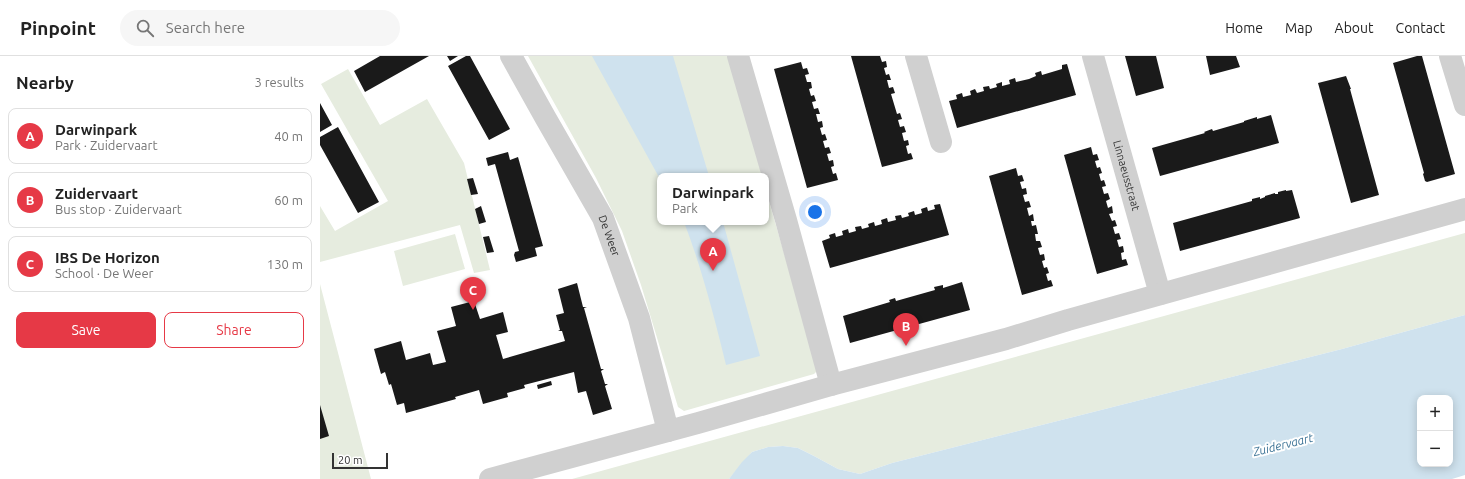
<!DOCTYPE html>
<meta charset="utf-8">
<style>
:root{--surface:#fff;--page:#f6f6f6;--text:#222;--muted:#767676;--line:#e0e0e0;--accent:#e63946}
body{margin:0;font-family:Ubuntu,sans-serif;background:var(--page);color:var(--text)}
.controls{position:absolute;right:12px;bottom:12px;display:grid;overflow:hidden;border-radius:8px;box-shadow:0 2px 10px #0003}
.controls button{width:36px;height:36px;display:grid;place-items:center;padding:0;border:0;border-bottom:1px solid var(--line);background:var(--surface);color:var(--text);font:20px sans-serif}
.scale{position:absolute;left:12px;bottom:10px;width:56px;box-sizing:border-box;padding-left:4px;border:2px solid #333;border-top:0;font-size:11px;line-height:14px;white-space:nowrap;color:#333;-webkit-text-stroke:3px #fff;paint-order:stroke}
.you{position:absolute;left:495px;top:156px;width:14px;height:14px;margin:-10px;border:3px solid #fff;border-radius:50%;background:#1a73e8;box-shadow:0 0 0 6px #1a73e833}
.badge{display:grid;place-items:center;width:26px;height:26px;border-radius:50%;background:var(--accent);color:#fff;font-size:13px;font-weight:700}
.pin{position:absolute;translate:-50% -33px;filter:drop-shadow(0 1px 2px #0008)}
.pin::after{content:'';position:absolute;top:21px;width:14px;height:12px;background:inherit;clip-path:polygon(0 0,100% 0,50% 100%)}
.popup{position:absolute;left:337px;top:117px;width:112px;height:52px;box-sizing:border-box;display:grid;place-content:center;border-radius:8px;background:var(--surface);filter:drop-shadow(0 1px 3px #0005);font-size:13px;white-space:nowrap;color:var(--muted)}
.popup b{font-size:15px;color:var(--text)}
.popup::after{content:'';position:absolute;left:50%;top:100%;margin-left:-8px;border:8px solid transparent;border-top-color:var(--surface)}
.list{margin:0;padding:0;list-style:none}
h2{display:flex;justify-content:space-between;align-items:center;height:52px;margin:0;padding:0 16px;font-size:17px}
h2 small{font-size:13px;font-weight:400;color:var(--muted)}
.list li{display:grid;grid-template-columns:26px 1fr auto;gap:12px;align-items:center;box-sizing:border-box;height:56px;margin:0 8px 8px;padding:0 8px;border:1px solid var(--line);border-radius:8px}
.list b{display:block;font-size:15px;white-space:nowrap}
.list p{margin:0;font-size:13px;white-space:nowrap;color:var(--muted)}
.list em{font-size:13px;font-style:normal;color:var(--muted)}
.actions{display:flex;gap:8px;padding:12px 16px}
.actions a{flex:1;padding:9px 0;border:1px solid var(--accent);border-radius:8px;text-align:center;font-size:14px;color:var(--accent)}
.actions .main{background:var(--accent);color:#fff}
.icon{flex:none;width:22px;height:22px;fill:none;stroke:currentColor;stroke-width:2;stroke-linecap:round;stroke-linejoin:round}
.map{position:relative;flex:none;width:1145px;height:423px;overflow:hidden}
header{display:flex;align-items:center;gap:24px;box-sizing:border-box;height:56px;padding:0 20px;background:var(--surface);border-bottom:1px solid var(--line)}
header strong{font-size:19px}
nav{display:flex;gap:22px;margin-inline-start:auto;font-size:14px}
.search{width:280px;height:36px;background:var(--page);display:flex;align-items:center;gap:10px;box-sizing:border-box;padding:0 14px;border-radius:22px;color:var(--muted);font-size:15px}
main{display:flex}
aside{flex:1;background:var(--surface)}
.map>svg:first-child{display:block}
.green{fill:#e6ecdf}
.water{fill:#cfe2ee;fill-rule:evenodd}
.building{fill:#1a1a1a}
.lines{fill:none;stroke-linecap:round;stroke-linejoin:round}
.minor{stroke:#d0d0d0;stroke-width:22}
.tertiary{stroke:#d0d0d0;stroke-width:22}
.labels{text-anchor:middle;stroke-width:4;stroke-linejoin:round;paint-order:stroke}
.street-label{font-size:11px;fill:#333;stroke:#fff}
.water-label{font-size:12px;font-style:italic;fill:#3f7597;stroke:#fff}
</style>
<header>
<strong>Pinpoint</strong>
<div class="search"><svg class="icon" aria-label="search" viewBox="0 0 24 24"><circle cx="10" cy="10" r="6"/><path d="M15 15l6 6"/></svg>Search here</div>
<nav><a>Home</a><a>Map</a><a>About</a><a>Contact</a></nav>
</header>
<main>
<aside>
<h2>Nearby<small>3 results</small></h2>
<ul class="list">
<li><span class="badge">A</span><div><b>Darwinpark</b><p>Park · Zuidervaart</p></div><em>40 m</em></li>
<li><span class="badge">B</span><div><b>Zuidervaart</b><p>Bus stop · Zuidervaart</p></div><em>60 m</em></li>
<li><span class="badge">C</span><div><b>IBS De Horizon</b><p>School · De Weer</p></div><em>130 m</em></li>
</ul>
<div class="actions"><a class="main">Save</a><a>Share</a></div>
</aside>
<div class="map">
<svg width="1145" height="423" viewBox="0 0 1145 423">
<rect width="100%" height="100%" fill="#fff"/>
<path class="green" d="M208,0h203l31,120h-102v46h106v-31l52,179 -4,4 -130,37 -6,-4 -37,-122 -19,-54 -26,-53z
M28,13l32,56 47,-26 37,64 26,107 -16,3 -14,-48 -140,37v-56l15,25 53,-30 -67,-117z
M1145,177v82l-123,34 -450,114 -32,11 -22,-5 -24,-13 -16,-8 -15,-2 -15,1 -16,5 -23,27h-157z
M135,178l10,35 -62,17 -9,-35z
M0,228l51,195h-51z"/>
<path class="water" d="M272,0h81l36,120h-49v3z
M364,166h39l37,134 -34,9c-12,-49 -24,-96 -42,-143z
M1145,259v160l-13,4h-723l13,-17 10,-10 16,-5 15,-1 15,2 16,8 24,13 22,5 32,-11 450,-114zM1100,342h30v66h-30z"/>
<path class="building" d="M60,0h49l-64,36 -11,-21z
M127,0h11l-8,5z
M146,0h4l40,73 -21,11 -41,-74z
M531,0h29l2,6 4,-1 1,6 -3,1 2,7 3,-1 2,6h-4l2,8 4,-1 2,6 -4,1 6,20 3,-1 2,6 -4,1 2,7 4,-1 2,6 -4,1 2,8 4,-1 1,5 -3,1 2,8 3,-1 2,6 -31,8z
M805,0h31l8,32 -28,8z
M886,0h30l4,11 -30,8z
M1097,0h5l33,118 -28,8 -2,-1 -2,-7 1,-1 -31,-110z
M481,6l2,7 4,-1 2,6 -4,1 2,7h4l1,6 -3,1 2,7 3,-1 2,6 -4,1 2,7 4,-1 2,6h-4l2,8 4,-1 1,6 -3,1 2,7 3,-1 2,6 -4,1 2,7 4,-1 2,6 -4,1 2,7 4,-1 1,6 -3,1 2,7 3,-1 2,7 -31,8 -33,-119z
M747,8l9,31 -119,33 -8,-27 8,-2 -1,-4 6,-2 1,4 8,-2 -1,-4 5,-2 2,4 7,-2 -1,-4 6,-1 1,3 7,-2 -1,-3 6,-2v4l8,-2 -1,-4 6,-2 1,4 13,-3 7,-3 -1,-3 6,-2 1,4 20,-6v-4z
M1026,20l5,13h-1l29,106 -28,8 -33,-120z
M0,47l12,22 -12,7z
M951,59l8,28 -119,33 -8,-28 53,-15 -1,-1 8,-3 1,2 31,-9v-1l13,-4v2z
M18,71l41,75 -21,11 -38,-68v-8z
M771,91l2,8 4,-1 2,6 -4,1 2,7 3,-1 2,6 -3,1 2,7 3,-1 2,6 -4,1 2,7 4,-1 2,6 -4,2 2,7 4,-2 1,7 -4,1 3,7 3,-1 2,6 -4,1 2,7 4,-1 2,6 -4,1 2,7 4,-1 1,6 -3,1 1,7 4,-1 2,6 -31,9 -33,-119z
M188,96l2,8 8,-3 25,89 -8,2 2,8 -21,6 -2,-7 1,-3 4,-1 -24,-87 -7,2 -2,-8z
M696,112l2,8 4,-1 2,6 -4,1 2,7 4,-1 1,6 -4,1 2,7 4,-1 2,6 -4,1 2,8 4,-2 1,7h-3l1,5 4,-1 2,9h-3l1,7h4l2,6 -4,1 2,7 4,-1 1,6 -3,1 2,7 3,-1 2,6 -3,1 2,7 3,-1 2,6 -31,9 -33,-119z
M153,122l5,16 -7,1 -4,-16z
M966,134v1l6,-1 8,28 -120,33 -7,-28 79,-22v-2l8,-2v2l5,-2v-1l10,-3v1h3v-2z
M620,148l9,31 -119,33 -8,-27 8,-3 -1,-3 6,-2 1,4 7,-2 -1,-4 6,-2 1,4 7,-2 -1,-4 6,-1 1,3 7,-2 -1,-3 6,-2 1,4 7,-2 -1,-4 6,-2 1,4 8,-2 -1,-4 6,-1 1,3 7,-2 -1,-3 6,-2 1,4 7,-2 -1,-4 6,-2 1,4 7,-2 -1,-4z
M161,150l5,16 -7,2 -4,-15z
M169,180l5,16 -7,1 -4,-16z
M642,226l8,28 -120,33 -7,-27 47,-14 -1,-2 6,-2 1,3 39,-11 -1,-3 9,-2v3z
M257,227l6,24h4l-3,1 17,61h3l-3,2 4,13h3l-3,2 7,23 -19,6 -7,-24 -8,2 -4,-21 -50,13 1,3 -18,5 1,4 -25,7 -4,-14 -24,7 1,2 -50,14 -2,-10 -7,2 -6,-21 -2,1 -4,-13 -4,2 -7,-25 27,-8 5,19 24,-7 3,12 13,-3 -9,-31 19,-5 -5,-19 23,-6 6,18 23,-7 5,20 -12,3 7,24 62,-18 -3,-10h-4l2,-1 -4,-15 8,-2 -6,-24z
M231,325l1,4 -14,4 -1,-4z
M0,349l9,31 -9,3z"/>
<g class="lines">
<g class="minor">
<path id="s1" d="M191,0l34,61 58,101 36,100 29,113"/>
<path d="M418,0l48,164 45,165"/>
<path d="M596,0l25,86"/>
<path id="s2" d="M773,0l67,238"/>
<path d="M1130,0l15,49"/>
</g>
<path class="tertiary" d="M170,423l208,-56 133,-38 175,-46 62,-19 397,-111"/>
</g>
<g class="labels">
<g class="street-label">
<text dy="4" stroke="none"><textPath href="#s2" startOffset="124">Linnaeusstraat</textPath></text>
<text dy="4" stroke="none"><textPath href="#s1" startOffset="205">De Weer</textPath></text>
</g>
<g class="water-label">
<text transform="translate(963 389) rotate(-14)" y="4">Zuidervaart</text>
</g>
</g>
</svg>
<div class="controls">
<button>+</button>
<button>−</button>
</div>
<div class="scale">20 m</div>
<div class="you"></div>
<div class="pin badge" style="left:393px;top:215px">A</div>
<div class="popup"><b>Darwinpark</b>Park</div>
<div class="pin badge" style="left:586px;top:290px">B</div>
<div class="pin badge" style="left:153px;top:254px">C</div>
</div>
</main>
